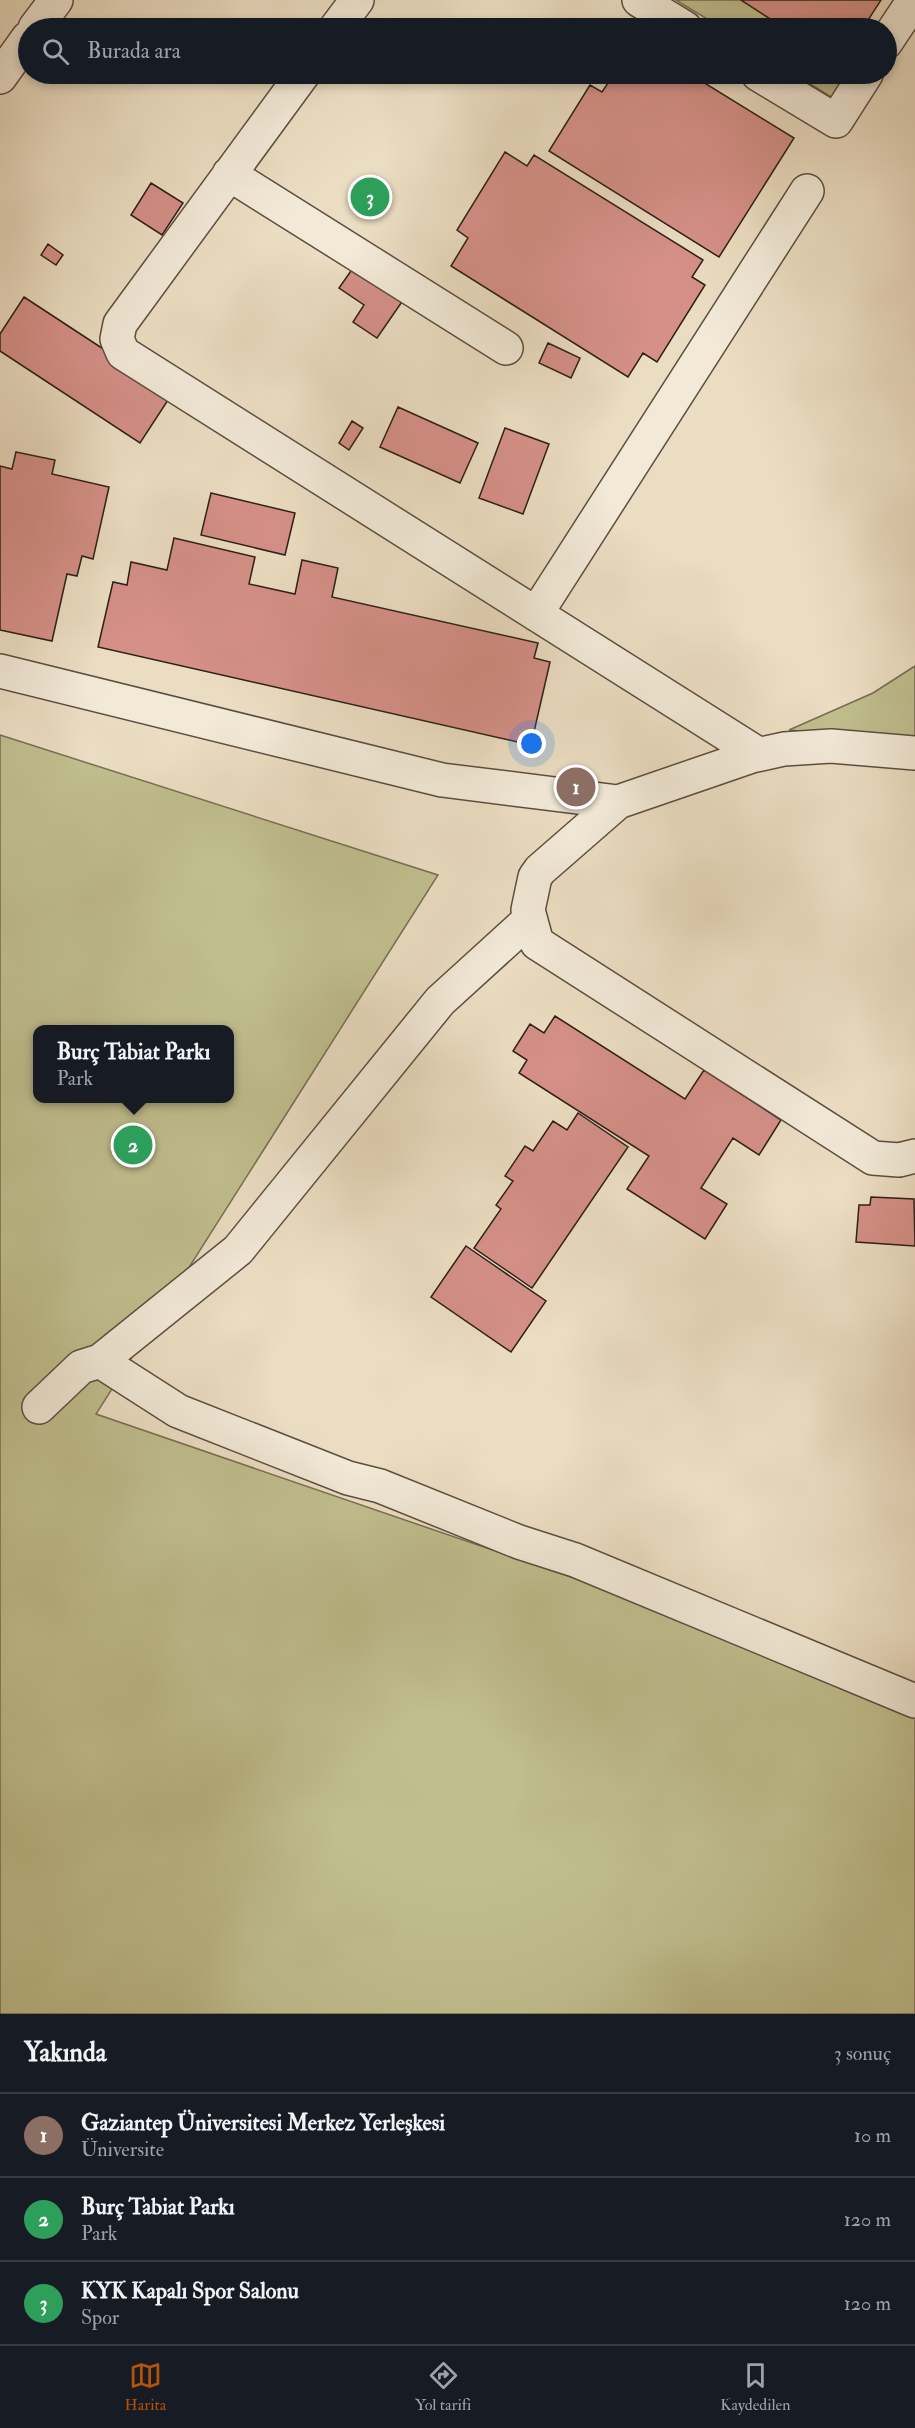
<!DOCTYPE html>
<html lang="tr">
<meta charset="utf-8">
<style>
:root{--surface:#171b24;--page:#242831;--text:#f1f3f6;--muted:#9ea1a6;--line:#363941;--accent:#b45309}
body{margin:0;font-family:"IM FELL Double Pica",serif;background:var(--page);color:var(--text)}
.you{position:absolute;left:532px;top:744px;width:21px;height:21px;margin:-15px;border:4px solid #fff;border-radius:50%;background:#1a73e8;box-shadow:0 0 0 9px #1a73e833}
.badge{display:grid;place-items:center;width:39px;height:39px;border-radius:50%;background:var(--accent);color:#fff;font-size:20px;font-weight:700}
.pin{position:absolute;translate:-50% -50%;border:3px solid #fff;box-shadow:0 2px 6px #0006}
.popup{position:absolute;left:33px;top:1025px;width:201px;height:78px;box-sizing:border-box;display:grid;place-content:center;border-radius:12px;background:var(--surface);filter:drop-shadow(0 2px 4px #0005);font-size:20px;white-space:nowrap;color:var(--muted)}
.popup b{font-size:22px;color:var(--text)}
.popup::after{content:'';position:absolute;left:50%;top:100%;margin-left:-12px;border:12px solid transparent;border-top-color:var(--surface)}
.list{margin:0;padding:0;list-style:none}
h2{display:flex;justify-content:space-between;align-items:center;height:78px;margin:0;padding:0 24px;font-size:26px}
h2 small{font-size:20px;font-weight:400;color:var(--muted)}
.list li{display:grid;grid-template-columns:39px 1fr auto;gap:18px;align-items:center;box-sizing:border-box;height:84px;padding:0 24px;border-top:2px solid var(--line)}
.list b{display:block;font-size:22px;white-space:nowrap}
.list p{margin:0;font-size:20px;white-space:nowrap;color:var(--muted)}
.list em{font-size:20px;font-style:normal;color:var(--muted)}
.icon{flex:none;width:33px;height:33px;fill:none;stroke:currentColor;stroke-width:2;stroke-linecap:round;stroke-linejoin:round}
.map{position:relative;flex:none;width:915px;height:2014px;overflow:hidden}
.search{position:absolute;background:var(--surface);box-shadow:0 3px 9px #0003;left:18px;right:18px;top:18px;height:66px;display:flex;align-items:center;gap:15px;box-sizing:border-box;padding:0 21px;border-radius:33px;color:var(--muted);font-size:22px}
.sheet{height:330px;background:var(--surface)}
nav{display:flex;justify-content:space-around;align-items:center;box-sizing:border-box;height:84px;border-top:2px solid var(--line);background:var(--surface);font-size:16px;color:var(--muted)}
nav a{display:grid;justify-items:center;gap:3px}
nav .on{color:var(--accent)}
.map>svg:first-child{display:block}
.green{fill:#c0be8e;stroke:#766e53;stroke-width:1.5;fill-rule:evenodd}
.building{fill:#d59088;stroke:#2c1f18;stroke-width:1.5}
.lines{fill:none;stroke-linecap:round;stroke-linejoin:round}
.minor-casing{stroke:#5c4e42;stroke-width:36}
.minor{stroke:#f2e9d7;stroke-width:33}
</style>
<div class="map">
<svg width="915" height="2014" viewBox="0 0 915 2014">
<rect width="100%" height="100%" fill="#ebddc2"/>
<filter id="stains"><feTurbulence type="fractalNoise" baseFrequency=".00333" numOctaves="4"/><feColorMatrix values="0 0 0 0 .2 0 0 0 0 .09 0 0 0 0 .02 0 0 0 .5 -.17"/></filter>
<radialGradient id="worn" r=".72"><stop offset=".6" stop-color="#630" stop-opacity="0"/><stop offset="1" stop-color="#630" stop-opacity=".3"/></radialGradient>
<path class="green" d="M676,0h65l43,28h-62z
M794,74h60l-18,26z
M915,666v75l-126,-11 84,-37z
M0,735l438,140 -342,539 819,281v319h-915zM37,1030h192v68h-192z"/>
<path class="building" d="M741,0h140l-18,28h-79z
M614,74h76l104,64 -75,119 -170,-106 41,-66 12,7z
M505,152l22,14 7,-11 169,105 -11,17 13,8 -48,77 -14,-9 -15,24 -177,-111 17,-28 -11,-8z
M151,183l32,20 -21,32 -31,-20z
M48,244l15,11 -7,10 -15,-10z
M353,268l55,25 -31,45 -24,-16 11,-17 -25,-17z
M24,297l148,97 -32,49 -140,-92v-17z
M548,343l32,15 -9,20 -32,-15z
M398,407l80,36 -18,40 -80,-36z
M352,421l11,7 -14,22 -10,-7z
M505,428l44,16 -26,70 -44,-16z
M16,452l39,8 -3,14 57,13 -16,72 -11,-3 -5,20 -10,-2 -15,67 -52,-11v-164l12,3z
M211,493l84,20 -10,42 -84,-20z
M174,538l81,19 -6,27 46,10 7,-34 36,8 -6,29 206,46 -4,15 16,4 -19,83 -433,-98 15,-65 14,3 4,-23 36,8z
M555,1016l130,83 19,-29 77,50 -22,35 -26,-17 -32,50 26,16 -22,35 -78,-50 22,-33 -130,-83 8,-13 -14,-9 17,-27 14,9z
M578,1113l50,34 -96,141 -58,-40 27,-39 -5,-4 17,-24 -8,-5 20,-30 8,5 20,-30 14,9z
M871,1197l43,2 1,47 -59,-4 3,-37h11z
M466,1246l80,55 -35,51 -80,-55z"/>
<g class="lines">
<defs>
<path id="minor" d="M639,0l46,28
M35,28l21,-28
M336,28l21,-28
M886,42l28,-42
M303,74l-183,250 -3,15 6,14 635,401
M758,74l78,47 30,-47
M0,77l28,-39
M229,174l277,174
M536,614l271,-423
M0,671l442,109 176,22
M915,753l-84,-7 -47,3 -32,7 -134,46 -78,68 -5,7 -7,33 9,33 336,215 26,2 16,-4
M100,1361l78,50 170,67 32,8 139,56 56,18 340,141
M39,1407l42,-40 19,-6 138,-111 202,-249 89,-81"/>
</defs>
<use href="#minor" class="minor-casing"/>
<use href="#minor" class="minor"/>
</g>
<rect width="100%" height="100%" filter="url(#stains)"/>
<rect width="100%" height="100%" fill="url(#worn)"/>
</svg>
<div class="you"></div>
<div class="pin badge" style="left:576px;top:787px;background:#8d6e63">1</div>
<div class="pin badge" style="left:133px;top:1145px;background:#2e9e5b">2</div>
<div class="popup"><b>Burç Tabiat Parkı</b>Park</div>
<div class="pin badge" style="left:370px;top:197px;background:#2e9e5b">3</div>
<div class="search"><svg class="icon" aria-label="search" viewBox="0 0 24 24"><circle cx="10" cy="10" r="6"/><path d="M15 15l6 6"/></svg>Burada ara</div>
</div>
<section class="sheet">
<h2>Yakında<small>3 sonuç</small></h2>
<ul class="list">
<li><span class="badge" style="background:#8d6e63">1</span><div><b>Gaziantep Üniversitesi Merkez Yerleşkesi</b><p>Üniversite</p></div><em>10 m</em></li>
<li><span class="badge" style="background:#2e9e5b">2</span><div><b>Burç Tabiat Parkı</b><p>Park</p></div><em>120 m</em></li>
<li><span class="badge" style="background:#2e9e5b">3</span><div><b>KYK Kapalı Spor Salonu</b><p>Spor</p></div><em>120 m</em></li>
</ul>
</section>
<nav>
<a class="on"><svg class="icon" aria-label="map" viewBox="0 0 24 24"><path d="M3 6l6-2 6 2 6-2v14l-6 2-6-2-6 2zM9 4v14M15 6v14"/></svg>Harita</a>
<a><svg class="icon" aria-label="directions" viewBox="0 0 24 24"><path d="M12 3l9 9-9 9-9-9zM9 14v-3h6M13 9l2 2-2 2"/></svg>Yol tarifi</a>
<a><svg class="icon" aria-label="saved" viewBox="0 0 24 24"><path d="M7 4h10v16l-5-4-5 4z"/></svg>Kaydedilen</a>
</nav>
